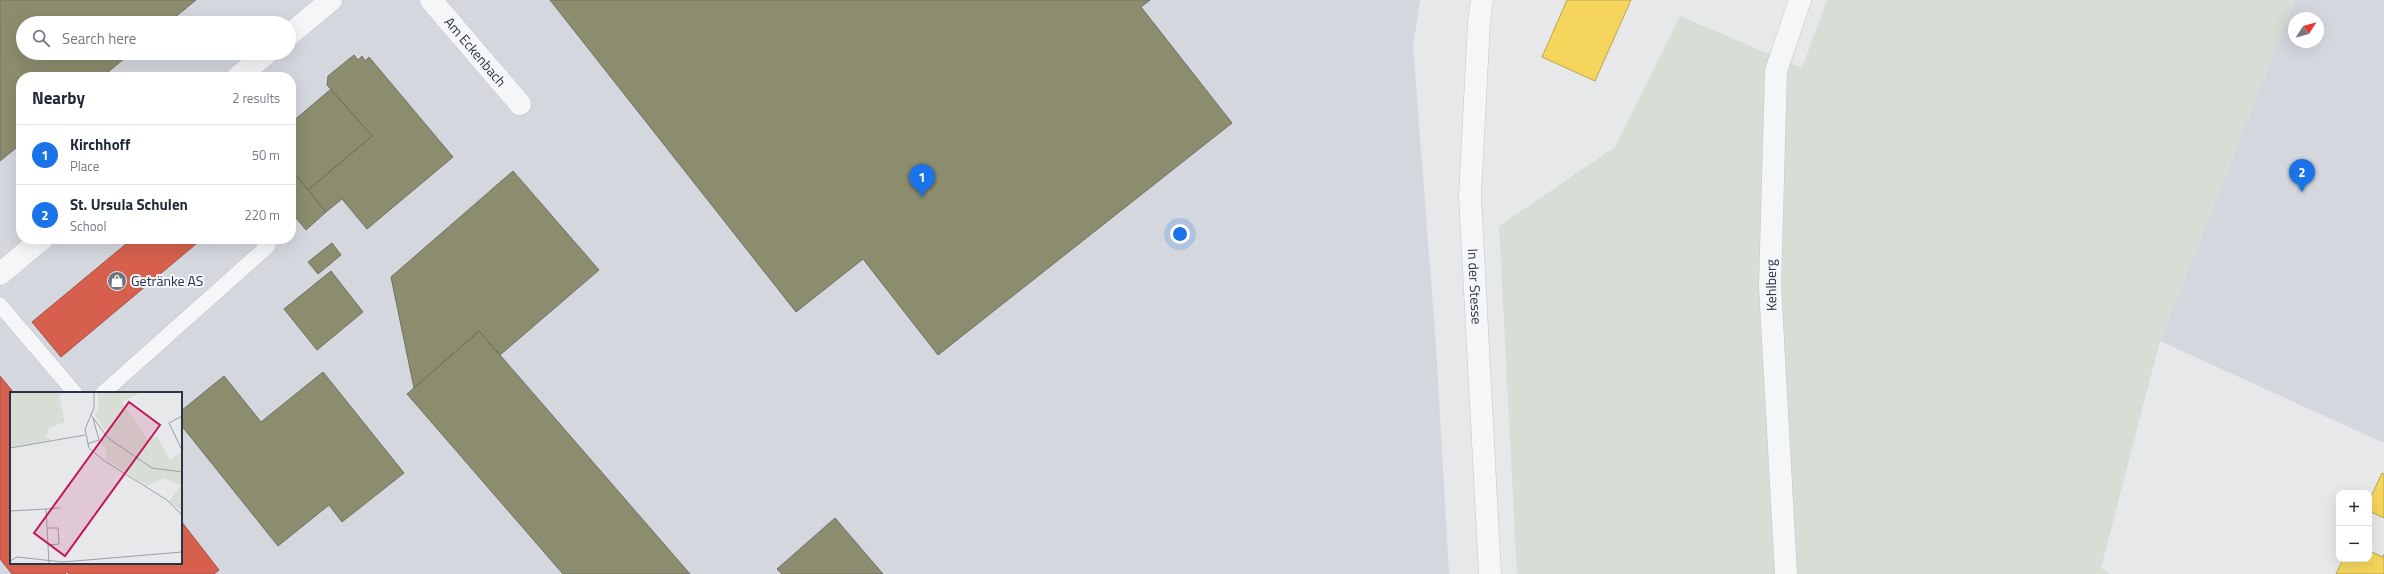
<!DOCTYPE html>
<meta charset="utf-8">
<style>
:root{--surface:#fff;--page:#f6f6f7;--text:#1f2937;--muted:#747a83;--line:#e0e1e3;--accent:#1a73e8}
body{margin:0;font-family:"Titillium Web",sans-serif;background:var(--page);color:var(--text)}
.controls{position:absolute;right:12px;bottom:12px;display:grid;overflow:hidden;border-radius:8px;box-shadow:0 4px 16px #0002}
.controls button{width:36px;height:36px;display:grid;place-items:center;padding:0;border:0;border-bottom:1px solid var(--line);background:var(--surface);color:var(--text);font:20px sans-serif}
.compass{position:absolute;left:2288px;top:12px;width:36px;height:36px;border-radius:50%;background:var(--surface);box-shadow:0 4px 16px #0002;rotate:54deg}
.you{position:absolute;left:1180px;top:234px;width:14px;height:14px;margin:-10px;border:3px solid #fff;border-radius:50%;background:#1a73e8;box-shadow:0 0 0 6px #1a73e833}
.badge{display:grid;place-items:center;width:26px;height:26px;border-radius:50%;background:var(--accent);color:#fff;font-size:13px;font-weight:700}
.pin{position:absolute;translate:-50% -33px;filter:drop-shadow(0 1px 2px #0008)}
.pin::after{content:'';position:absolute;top:21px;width:14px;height:12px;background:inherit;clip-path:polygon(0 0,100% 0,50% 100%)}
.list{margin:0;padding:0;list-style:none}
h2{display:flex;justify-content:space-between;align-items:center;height:52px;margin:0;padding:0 16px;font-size:17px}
h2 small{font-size:13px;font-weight:400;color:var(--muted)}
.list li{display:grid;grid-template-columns:26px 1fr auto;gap:12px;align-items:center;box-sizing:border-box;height:60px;padding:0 16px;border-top:1px solid var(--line)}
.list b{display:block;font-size:15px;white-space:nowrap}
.list p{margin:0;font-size:13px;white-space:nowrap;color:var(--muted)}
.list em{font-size:13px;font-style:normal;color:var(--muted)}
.icon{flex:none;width:22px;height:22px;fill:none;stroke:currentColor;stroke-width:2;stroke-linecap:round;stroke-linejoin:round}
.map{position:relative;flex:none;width:2384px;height:574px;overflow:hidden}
.search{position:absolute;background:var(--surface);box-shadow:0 4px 16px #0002;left:16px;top:16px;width:280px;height:44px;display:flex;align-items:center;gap:10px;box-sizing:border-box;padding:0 14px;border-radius:22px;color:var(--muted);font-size:15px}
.panel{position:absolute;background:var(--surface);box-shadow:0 4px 16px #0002;left:16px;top:72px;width:280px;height:172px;border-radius:16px}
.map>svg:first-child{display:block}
.built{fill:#d4d7dd;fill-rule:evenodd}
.green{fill:#d6ded6}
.homes{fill:#f6d55c;stroke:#b9a555}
.shops{fill:#d6604d;stroke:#a3534b}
.industry{fill:#8c8c6e;stroke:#6f7262}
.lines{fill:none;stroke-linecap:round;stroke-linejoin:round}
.lane-casing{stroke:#c4c6c8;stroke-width:16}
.street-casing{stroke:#c4c6c8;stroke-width:23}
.lane{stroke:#f5f6f7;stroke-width:15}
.street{stroke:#f5f6f7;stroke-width:22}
.labels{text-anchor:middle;stroke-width:4;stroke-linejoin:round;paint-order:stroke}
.street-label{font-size:14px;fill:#2b3445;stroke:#f4f6f9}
.poi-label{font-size:14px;fill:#2b3445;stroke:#f4f6f9;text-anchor:start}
.inset-road{fill:none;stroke:#9ba0a8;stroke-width:1}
.view{fill:#c2185b;fill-opacity:0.15;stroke:#c2185b;stroke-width:2}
.inset-edge{fill:none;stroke:#2b3445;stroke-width:2}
</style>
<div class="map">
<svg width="2384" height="574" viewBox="0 0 2384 574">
<rect width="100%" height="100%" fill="#e6e8ea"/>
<path class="built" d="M0,0h1420l-7,46 23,300 13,228h-1449zM23,23h266v30h-266zM21,77h270v162h-270zM11,393h170v170h-170z
M2295,0h89v443l-224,-102zM2294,18h24v24h-24z"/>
<path class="green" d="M1827,0h468l-135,341 -59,227 10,6h-594l-18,-348 116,-79 65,-131 122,52z"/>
<path class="homes" d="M1567,0h64l-36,81 -53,-24z
M2382,473l2,1v44l-15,-7v-10z
M2369,551l14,6 1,-3v20h-48l7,-15h26z"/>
<path class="shops" d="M132,239h70l-141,118 -29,-35z
M0,376l14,17h-3v170h170v-42l38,49 -5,4h-145l-2,-2 -2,2h-53l-12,-15z"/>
<path class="industry" d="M0,0h196l-28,23h-145v30h108l-29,24h-81v67l-21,17z
M550,0h600l-9,7 91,116 -294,232 -75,-96 -67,53z
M354,55l4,5 4,-4 3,5 4,-4 84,100 -86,72 -25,-30 -16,13 -18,-22 64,-54 -45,-51 1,-9z
M331,89l41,47 -64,54 -17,-21v-46z
M291,169l35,43 -20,18 -15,-18z
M513,171l86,99 -99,85 -21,-24 -65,57 -23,-111z
M332,243l9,12 -23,19 -10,-12z
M331,271l32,41 -46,38 -33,-41z
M479,331l21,24 190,219h-127l-156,-180z
M323,372l81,101 -62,49 -13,-17 -51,41 -97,-121v-14l43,-35 37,46z
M835,518l48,56h-101l-5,-5z"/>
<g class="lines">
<defs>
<path id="lane" d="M0,305l75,88
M103,393l165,-147 -6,-7"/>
<g id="street">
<path id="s1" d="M431,0l89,104"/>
<path id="s2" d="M1482,0l-3,22 -9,174 20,378"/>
<path d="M289,35l42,-35"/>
<path d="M238,77l29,-24"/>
<path d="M0,274l42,-35"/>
<path d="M1786,574l-16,-288 6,-215 24,-71"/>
</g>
</defs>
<use href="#lane" class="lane-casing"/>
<use href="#street" class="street-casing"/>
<use href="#lane" class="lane"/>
<use href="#street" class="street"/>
</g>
<defs>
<symbol id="shop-disc" viewBox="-11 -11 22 22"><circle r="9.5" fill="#6c737f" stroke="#f4f6f9"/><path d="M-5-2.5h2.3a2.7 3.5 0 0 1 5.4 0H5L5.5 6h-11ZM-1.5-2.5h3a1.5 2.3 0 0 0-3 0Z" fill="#fff"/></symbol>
</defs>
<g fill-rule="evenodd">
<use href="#shop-disc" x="106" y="270" width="22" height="22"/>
</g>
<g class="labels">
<g class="street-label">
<text dy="5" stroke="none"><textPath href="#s1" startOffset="68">Am Eckenbach</textPath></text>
<text transform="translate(1771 285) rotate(-91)" y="5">Kehlberg</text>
<text dy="5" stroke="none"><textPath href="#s2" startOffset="287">In der Stesse</textPath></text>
</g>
<g class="poi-label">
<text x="131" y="286">Getränke AS</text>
</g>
</g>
<g transform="translate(10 392)">
<rect width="172" height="172" fill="#e6e8ea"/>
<path d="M0,0h54l-5,5 6,25 -16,6 -3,10 5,2 -41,7zM87,0h45l-20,10 26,38 9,-4 13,24 10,-7 2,3v55l-13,-10 13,-15 -18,-8 -17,8 -41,-27v-9l-5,-9 8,-5 -14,-21 4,-9z" fill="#d6ded6"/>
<path class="inset-road" d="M84,0v16l-9,21 4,19 14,12 64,40 15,15M81,23l17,23 44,30 30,4M172,24l-13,7 13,27M77,52l12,-4 -6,-22M0,56l75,-13M0,119l36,-2M38,136h10l1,16 -10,1M0,169l7,-4 46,5 119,-10M39,171l-3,-54 14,-1"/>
<path class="view" d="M119,10l31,23 -95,131 -31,-23z"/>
<rect width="172" height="172" class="inset-edge"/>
</g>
</svg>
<div class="controls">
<button>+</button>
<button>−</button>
</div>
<svg class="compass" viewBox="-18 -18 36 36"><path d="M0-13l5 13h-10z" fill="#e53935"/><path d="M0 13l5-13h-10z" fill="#747a83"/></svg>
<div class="you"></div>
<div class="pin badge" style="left:922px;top:197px">1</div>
<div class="pin badge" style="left:2302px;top:192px">2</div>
<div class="search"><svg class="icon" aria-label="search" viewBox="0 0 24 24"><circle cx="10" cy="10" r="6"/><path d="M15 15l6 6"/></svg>Search here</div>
<section class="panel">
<h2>Nearby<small>2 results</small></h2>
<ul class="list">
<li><span class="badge">1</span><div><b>Kirchhoff</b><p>Place</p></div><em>50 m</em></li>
<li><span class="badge">2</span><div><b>St. Ursula Schulen</b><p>School</p></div><em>220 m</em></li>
</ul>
</section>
</div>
